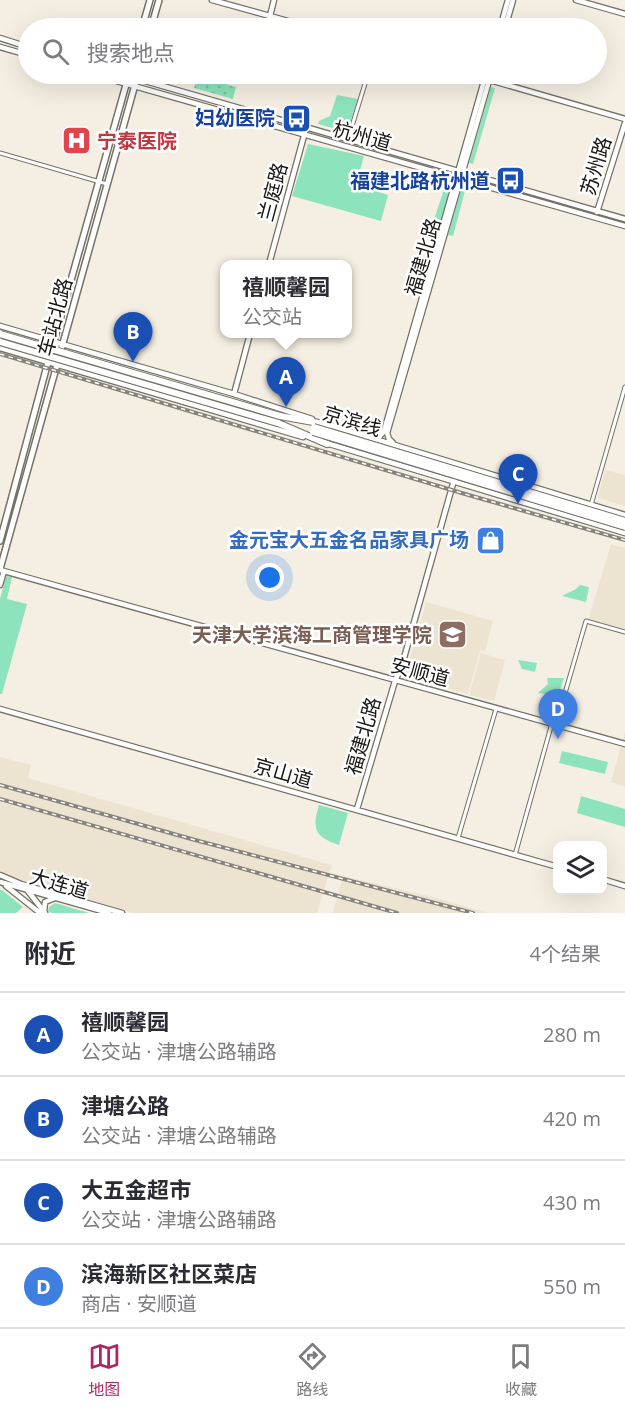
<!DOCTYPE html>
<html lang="zh">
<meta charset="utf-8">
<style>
:root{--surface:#fff;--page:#f7f7f7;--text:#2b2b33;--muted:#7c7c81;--line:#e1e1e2;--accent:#af2564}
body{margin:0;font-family:"Open Sans","Noto Sans SC",sans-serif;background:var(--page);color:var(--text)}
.controls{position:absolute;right:18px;bottom:18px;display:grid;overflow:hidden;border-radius:12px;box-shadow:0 6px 24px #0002}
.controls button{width:54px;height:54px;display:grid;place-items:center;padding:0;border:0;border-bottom:2px solid var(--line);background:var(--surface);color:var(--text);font:30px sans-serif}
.you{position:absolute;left:270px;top:578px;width:21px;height:21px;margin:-15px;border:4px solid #fff;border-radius:50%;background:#1a73e8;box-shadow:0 0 0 9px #1a73e833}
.badge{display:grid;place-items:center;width:39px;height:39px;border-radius:50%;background:var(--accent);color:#fff;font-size:20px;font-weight:700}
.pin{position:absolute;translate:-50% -50px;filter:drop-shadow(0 2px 3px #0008)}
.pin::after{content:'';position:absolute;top:32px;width:21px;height:18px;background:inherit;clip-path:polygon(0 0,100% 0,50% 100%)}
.popup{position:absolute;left:220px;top:260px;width:132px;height:78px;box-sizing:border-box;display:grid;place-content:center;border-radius:12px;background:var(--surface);filter:drop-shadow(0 2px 4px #0005);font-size:20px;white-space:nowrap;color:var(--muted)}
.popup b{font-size:22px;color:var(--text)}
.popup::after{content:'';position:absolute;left:50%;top:100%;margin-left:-12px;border:12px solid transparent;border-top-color:var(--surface)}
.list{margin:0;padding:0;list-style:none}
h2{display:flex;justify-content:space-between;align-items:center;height:78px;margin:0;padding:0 24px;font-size:26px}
h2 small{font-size:20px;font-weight:400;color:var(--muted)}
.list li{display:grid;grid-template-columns:39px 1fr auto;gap:18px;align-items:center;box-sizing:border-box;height:84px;padding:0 24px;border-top:2px solid var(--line)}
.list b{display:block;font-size:22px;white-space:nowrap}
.list p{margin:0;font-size:20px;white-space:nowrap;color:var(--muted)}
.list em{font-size:20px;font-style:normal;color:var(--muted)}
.icon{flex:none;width:33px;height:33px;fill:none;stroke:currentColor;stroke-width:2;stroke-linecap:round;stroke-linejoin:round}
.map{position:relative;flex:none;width:625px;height:913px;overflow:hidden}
.search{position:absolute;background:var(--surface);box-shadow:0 6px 24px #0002;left:18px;right:18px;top:18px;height:66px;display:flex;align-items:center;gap:15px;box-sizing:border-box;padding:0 21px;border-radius:33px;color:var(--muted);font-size:22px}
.sheet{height:414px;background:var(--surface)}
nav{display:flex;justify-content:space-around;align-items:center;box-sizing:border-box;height:84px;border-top:2px solid var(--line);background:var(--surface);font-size:16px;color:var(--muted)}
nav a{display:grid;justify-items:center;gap:3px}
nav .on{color:var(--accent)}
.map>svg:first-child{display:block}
.built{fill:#ede3d1}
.park{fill:#8de3bc}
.garden{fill:url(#garden-dots)}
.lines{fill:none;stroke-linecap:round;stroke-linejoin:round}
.street-casing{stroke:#767167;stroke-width:5}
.secondary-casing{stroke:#767167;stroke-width:7}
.primary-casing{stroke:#767167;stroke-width:8}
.highway-casing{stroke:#767167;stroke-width:8}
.street{stroke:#fff;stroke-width:3}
.secondary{stroke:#fff;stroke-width:4.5}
.primary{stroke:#fff;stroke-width:5}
.highway{stroke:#fff;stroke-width:6}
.rail-casing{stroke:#87837b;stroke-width:4}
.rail{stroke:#fff;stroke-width:1.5;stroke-dasharray:4.5;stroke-linecap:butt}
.highway-bridge-casing{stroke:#767167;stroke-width:8;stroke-linecap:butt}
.highway-bridge{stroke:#fff;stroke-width:6}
.labels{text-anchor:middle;stroke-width:5;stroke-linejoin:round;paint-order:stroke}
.transit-label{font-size:20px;font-weight:bold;fill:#164399;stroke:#fff;text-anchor:end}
.street-label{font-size:20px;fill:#191713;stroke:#fff}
.health-label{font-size:20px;font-weight:bold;fill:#be3a42;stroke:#fff;text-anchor:start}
.shop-label{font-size:20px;font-weight:bold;fill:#366cbe;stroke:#fff;text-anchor:end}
.education-label{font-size:20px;font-weight:bold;fill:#785e54;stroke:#fff;text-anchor:end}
</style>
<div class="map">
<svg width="625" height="913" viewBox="0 0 625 913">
<defs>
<pattern id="garden-dots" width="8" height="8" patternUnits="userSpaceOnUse" patternTransform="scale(1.5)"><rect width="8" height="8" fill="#8de3bc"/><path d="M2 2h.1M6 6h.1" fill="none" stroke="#79c2a1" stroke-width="1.8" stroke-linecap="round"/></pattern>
</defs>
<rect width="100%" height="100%" fill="#f5efe3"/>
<path class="built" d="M605,470l20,5v31l-27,-8z
M611,544l14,4v83l-37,-11z
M426,602l67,19 -8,30 -5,-1 -12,44 -63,-17z
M481,653l24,7 -11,41 -25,-6z
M625,732v55l-14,-5z
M0,757l31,8 -3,13 304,87 -15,48h-183l-109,-30 -25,-12z
M343,876l90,21 55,16h-155z"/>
<path class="park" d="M491,87l4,1 -22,76 -4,-1z
M337,95l21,4 -11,33 -29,-8 1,-3 11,-5z
M308,144l56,12 -8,29 32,10 -7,26 -89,-25z
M447,180l6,2 -15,49 -7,-2z
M462,186l4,1 -13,49 -5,-1z
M6,576l6,1 -5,22 20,5 -25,90h-2v-95z
M580,585l9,2 -3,15 -24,-6 14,-7z
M518,660l19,3 -2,9 -13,-3z
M547,678h17l-6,18 -20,-3 10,-9z
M562,751l46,11 -3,12 -46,-11z
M581,796l44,13v18l-48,-14z
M319,805l29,8 -9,32c-25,-8 -27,-17 -20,-40z
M0,890h2l21,17 -7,6h-16z
M55,903l34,10h-37l-4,-2 1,-4z"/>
<path class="garden" d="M150,74h36l-3,9z
M198,76l38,11 -3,12 -39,-11z"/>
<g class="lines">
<defs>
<path id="street" d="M348,139l20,-65
M0,153l107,31
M591,505l34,-118
M556,724l30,-103 39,11
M458,838l38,-129
M515,855l37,-132"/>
<path id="secondary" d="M212,0l101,28
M576,0l49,14
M270,16l4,-16
M500,28l8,-28
M505,28l8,-28
M0,38l28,9
M0,47l28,8
M92,74l533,152
M121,74l504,145
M469,74l156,45
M597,212l28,-89
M269,264l36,-132
M0,326l234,68 78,25
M0,348l303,89
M234,394l16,-60
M329,425l296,90
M374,437l6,-1 4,-5 102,-357
M326,443l299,90
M393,443l-4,-4 -2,-6 104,-359
M0,570l625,174
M0,585l4,-14
M0,709l558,158
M357,809l38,-128 7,-16 54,-192
M0,875l21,9 101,29
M602,879l23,7
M0,882l109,31
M6,886l34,27
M28,891l17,22
M44,912l1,-10 10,-4"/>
<path id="primary" d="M142,28l8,-28
M151,28l8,-28
M0,541l48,-179 81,-288
M0,569l138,-495"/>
<path id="highway" d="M280,416l50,9
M278,423l49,21"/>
</defs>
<use href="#street" class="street-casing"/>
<use href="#secondary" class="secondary-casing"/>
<use href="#primary" class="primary-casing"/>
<use href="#highway" class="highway-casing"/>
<use href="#street" class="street"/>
<use href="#secondary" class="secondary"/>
<use href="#primary" class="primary"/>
<use href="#highway" class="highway"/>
<defs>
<path id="rail" d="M0,354l465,140 160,46
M0,785l195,55 278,73
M0,799l397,114"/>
</defs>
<use href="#rail" class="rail-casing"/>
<use href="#rail" class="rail"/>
<defs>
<path id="highway-bridge" d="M0,334l280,82
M0,342l278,81
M314,427l311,94
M313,432l312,95"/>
</defs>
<use href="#highway-bridge" class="highway-bridge-casing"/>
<use href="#highway-bridge" class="highway-bridge"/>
</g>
<defs>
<symbol id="bus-square" viewBox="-11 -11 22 22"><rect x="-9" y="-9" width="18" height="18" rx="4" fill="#1a4fb4" stroke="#fff"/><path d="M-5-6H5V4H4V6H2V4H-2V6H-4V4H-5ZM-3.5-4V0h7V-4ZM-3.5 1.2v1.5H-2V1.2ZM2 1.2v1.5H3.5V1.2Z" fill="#fff"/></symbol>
<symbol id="hospital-square" viewBox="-11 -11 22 22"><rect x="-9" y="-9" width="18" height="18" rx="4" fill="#e0444e" stroke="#fff"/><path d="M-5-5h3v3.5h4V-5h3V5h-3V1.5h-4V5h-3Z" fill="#fff"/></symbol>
<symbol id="shop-square" viewBox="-11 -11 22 22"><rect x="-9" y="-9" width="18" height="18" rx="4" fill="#3f7fe0" stroke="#fff"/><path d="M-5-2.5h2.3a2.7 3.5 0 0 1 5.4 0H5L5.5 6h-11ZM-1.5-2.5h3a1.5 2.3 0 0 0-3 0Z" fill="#fff"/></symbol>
<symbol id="university-square" viewBox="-11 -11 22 22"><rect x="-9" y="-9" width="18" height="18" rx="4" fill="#8d6e63" stroke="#fff"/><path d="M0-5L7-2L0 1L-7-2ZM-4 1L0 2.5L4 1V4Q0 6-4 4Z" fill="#fff"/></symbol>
</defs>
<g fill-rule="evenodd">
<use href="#bus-square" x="280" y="102" width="33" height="33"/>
<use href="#hospital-square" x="60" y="124" width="33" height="33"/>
<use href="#bus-square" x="494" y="164" width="33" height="33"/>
<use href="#shop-square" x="474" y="524" width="33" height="33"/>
<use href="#university-square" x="436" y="618" width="33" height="33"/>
</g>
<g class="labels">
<g class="transit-label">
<text x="275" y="125">妇幼医院</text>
<text x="490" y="188">福建北路杭州道</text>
</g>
<g class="street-label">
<text transform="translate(362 136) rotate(16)" y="7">杭州道</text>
<text transform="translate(596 166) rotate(-73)" y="7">苏州路</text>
<text transform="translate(273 192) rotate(-75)" y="7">兰庭路</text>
<text transform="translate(423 257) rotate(-74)" y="7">福建北路</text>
<text transform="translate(55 317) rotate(-75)" y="7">车站北路</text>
<text transform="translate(352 421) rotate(17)" y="7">京滨线</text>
<text transform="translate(420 672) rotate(15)" y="7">安顺道</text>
<text transform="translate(363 736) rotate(-74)" y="7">福建北路</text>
<text transform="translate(283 773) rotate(16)" y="7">京山道</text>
<text transform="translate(59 884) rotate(16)" y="7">大连道</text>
</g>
<g class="health-label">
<text x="97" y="148">宁泰医院</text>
</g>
<g class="shop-label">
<text x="469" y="547">金元宝大五金名品家具广场</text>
</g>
<g class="education-label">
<text x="432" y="642">天津大学滨海工商管理学院</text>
</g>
</g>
</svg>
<div class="controls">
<button><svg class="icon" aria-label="layers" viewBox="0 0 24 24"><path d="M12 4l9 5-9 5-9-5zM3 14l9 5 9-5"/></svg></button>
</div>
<div class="you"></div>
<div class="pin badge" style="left:286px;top:407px;background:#1a4fb4">A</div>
<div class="popup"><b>禧顺馨园</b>公交站</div>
<div class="pin badge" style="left:133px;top:362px;background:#1a4fb4">B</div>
<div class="pin badge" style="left:518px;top:504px;background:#1a4fb4">C</div>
<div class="pin badge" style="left:558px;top:739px;background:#3f7fe0">D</div>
<div class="search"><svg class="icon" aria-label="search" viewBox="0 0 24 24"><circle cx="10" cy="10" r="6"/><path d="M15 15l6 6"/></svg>搜索地点</div>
</div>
<section class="sheet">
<h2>附近<small>4个结果</small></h2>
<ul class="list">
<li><span class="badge" style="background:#1a4fb4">A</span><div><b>禧顺馨园</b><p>公交站 · 津塘公路辅路</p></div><em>280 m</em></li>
<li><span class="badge" style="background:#1a4fb4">B</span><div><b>津塘公路</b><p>公交站 · 津塘公路辅路</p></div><em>420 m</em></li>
<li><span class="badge" style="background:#1a4fb4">C</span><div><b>大五金超市</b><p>公交站 · 津塘公路辅路</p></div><em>430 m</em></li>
<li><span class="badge" style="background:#3f7fe0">D</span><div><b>滨海新区社区菜店</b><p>商店 · 安顺道</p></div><em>550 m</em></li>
</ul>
</section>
<nav>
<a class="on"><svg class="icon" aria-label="map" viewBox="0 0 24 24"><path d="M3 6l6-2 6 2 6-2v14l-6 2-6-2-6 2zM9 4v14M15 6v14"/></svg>地图</a>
<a><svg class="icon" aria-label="directions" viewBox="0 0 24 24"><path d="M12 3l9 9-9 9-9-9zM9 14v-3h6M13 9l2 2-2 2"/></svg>路线</a>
<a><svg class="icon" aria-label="saved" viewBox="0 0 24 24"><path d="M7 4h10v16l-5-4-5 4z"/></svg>收藏</a>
</nav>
